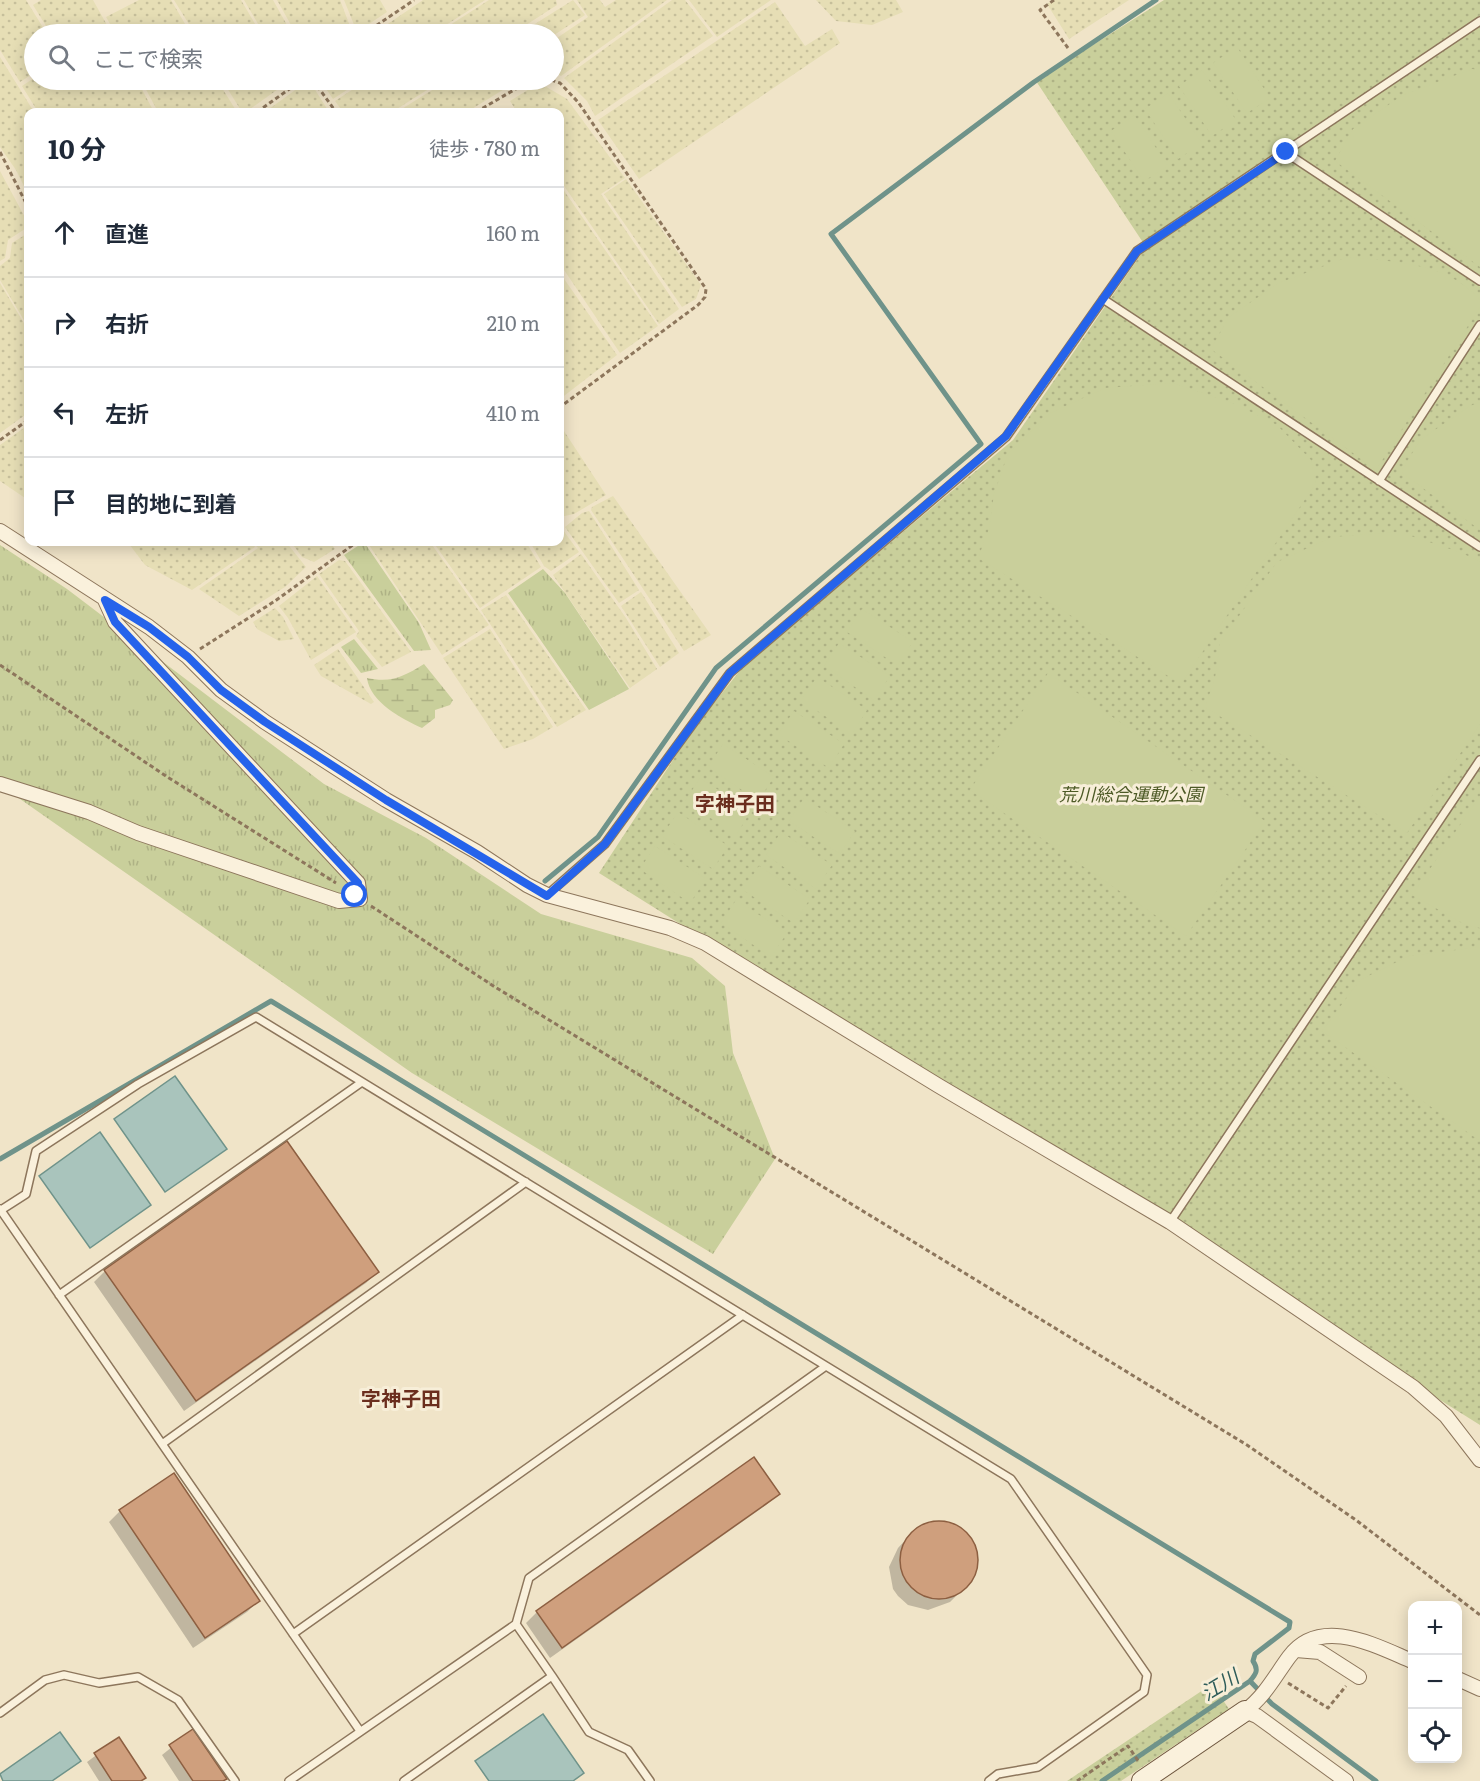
<!DOCTYPE html>
<html lang="ja">
<meta charset="utf-8">
<style>
:root{--surface:#fff;--page:#f2f2f3;--text:#1f2937;--muted:#747a83;--line:#e0e1e3}
body{margin:0;font-family:Literata,"Noto Sans JP",serif;background:var(--page);color:var(--text)}
.controls{position:absolute;right:18px;bottom:18px;display:grid;overflow:hidden;border-radius:12px;box-shadow:0 3px 15px #0003}
.controls button{width:54px;height:54px;display:grid;place-items:center;padding:0;border:0;border-bottom:2px solid var(--line);background:var(--surface);color:var(--text);font:30px sans-serif}
.stop{position:absolute;width:18px;height:18px;margin:-14px;border:4px solid #2563eb;border-radius:50%;background:#fff}
.stop.end{background:#2563eb;border-color:#fff;box-shadow:0 2px 6px #0008}
.list{margin:0;padding:0;list-style:none}
h2{display:flex;justify-content:space-between;align-items:center;height:78px;margin:0;padding:0 24px;font-size:26px}
h2 small{font-size:20px;font-weight:400;color:var(--muted)}
.list li{display:grid;grid-template-columns:39px 1fr auto;gap:18px;align-items:center;box-sizing:border-box;height:90px;padding:0 24px;border-top:2px solid var(--line)}
.list b{display:block;font-size:22px;white-space:nowrap}
.list em{font-size:20px;font-style:normal;color:var(--muted)}
.icon{flex:none;width:33px;height:33px;fill:none;stroke:currentColor;stroke-width:2;stroke-linecap:round;stroke-linejoin:round}
.map{position:relative;flex:none;width:1480px;height:1781px;overflow:hidden}
.search{position:absolute;background:var(--surface);box-shadow:0 3px 15px #0003;left:24px;top:24px;width:540px;height:66px;display:flex;align-items:center;gap:15px;box-sizing:border-box;padding:0 21px;border-radius:33px;color:var(--muted);font-size:22px}
.panel{position:absolute;background:var(--surface);box-shadow:0 3px 15px #0003;left:24px;top:108px;width:540px;height:438px;border-radius:12px}
.map>svg:first-child{display:block}
.farmland{fill:url(#farmland-dots)}
.grass{fill:url(#grass-tufts)}
.wetland{fill:url(#wetland-marsh)}
.park{fill:url(#park-dots)}
.garden{fill:#c9cf9b}
.water{fill:#a9c4bc;stroke:#6f938a;stroke-width:1.5}
.shadow{fill:#0003}
.lines{fill:none;stroke-linecap:round;stroke-linejoin:round}
.stream{stroke:#6f938a;stroke-width:5}
.building{fill:#cf9f7d;stroke:#8d5f41;stroke-width:1.5}
.lane-casing{stroke:#8d765c;stroke-width:10}
.street-casing{stroke:#8d765c;stroke-width:16}
.secondary-casing{stroke:#6f573f;stroke-width:22}
.path{stroke:#8d765c;stroke-width:3;stroke-dasharray:4.5 3;stroke-linecap:butt}
.lane{stroke:#faf1dc;stroke-width:7}
.street{stroke:#faf1dc;stroke-width:14}
.secondary{stroke:#faf1dc;stroke-width:20}
.route{stroke:#2563eb;stroke-width:8}
.labels{text-anchor:middle;stroke-width:6;stroke-linejoin:round;paint-order:stroke}
.park-label{font-size:18px;font-style:italic;fill:#4d5a26;stroke:#f7eed8}
.neighbourhood-label{font-size:20px;font-weight:bold;fill:#6b2e1e;stroke:#f7eed8}
.water-label{font-size:20px;font-style:italic;fill:#2f5d5a;stroke:#f7eed8}
</style>
<div class="map">
<svg width="1480" height="1781" viewBox="0 0 1480 1781">
<defs>
<pattern id="farmland-dots" width="8" height="8" patternUnits="userSpaceOnUse" patternTransform="scale(1.5)"><rect width="8" height="8" fill="#e6deb5"/><path d="M2 2h.1M6 6h.1" fill="none" stroke="#c6bf9b" stroke-width="1.8" stroke-linecap="round"/></pattern>
<pattern id="grass-tufts" width="24" height="20" patternUnits="userSpaceOnUse" patternTransform="scale(1.5)"><rect width="24" height="20" fill="#c9cf9b"/><path d="M3 7l-1-3M5 7V3M7 7l1-3M15 17l-1-3M17 17v-4M19 17l1-3" fill="none" stroke="#aeb285"/></pattern>
<pattern id="wetland-marsh" width="20" height="14" patternUnits="userSpaceOnUse" patternTransform="scale(1.5)"><rect width="20" height="14" fill="#c9cf9b"/><path d="M1 5h8M5 5V1M11 12h8M15 12V8" fill="none" stroke="#aeb285"/></pattern>
<pattern id="park-dots" width="8" height="8" patternUnits="userSpaceOnUse" patternTransform="scale(1.5)"><rect width="8" height="8" fill="#c9cf9b"/><path d="M2 2h.1M6 6h.1" fill="none" stroke="#aeb285" stroke-width="1.8" stroke-linecap="round"/></pattern>
</defs>
<rect width="100%" height="100%" fill="#f0e4c8"/>
<path class="farmland" d="M0,0h26l21,34h-13v39l-14,9 -20,-32z
M41,0h52l19,34h-61l-18,-29z
M139,0h32l20,34h-75l-10,-17z
M174,0h67l20,34h-66z
M244,0h29l19,34h-28z
M277,0h63l13,34h-57z
M344,0h36l7,12 -30,20z
M423,0h62l-53,34h-59z
M489,0h67l1,5 -45,29h-76z
M573,0l12,15 -31,20 -35,-1z
M577,0h23l5,7 11,-7h51l-106,76 -7,-4v-32l34,-23z
M672,0h13l28,36 -118,80 -8,-15 -23,-23z
M689,0h82l-54,37z
M816,0h80l7,12 -31,13 -36,-4z
M1053,0h76l-60,39 -22,-35z
M775,2l30,44 27,-17 8,14 -201,136 -41,-59z
M0,57l34,55h-6v82l-12,-24 -16,-23z
M34,78l103,2 17,32h-116l-16,-26z
M141,80h76l20,32h-79z
M222,80h64l2,2 -42,30h-4z
M309,80l20,32h-64z
M320,80h42l-29,19z
M367,80h76l-51,32h-49l-8,-11z
M448,80h71l-52,32h-70z
M543,85l24,14 58,79 -24,16 78,115 -20,15 -99,-144v-68h-43l-7,-11 24,-15z
M0,171l28,52v4l-20,13 -3,18 -5,3z
M626,179l75,106 -5,14 -14,8 -78,-113z
M560,185l98,141 -38,27 -60,-89z
M28,233v94l-28,-47v-14l10,-8 2,-15z
M560,273l57,82 -57,44z
M0,283l28,47v83l-28,20z
M28,425v75l-28,-19v-36z
M560,425l46,70 -32,19 -14,3z
M613,496l98,139 -27,16 -93,-141 1,-3z
M589,511l50,79 -20,13 -54,-76 17,-14z
M560,526l19,26 -28,19 -7,-5 -14,-24h30z
M132,542h120l3,5 -63,43 -47,-25 -16,-21z
M253,542h33l20,25 -21,20 -46,29 -40,-27 59,-41z
M291,542h39l5,7 -21,13 -12,-5z
M367,542h63l59,83 -47,30z
M433,542h93l15,25 -61,41z
M581,554l45,64 31,51 -27,19 -77,-113z
M339,560l6,1 66,91 -29,15 -26,-31 3,-5 -40,-57z
M317,576l39,56 -45,28 -23,-42 -9,-12z
M641,592l38,61 -19,14 -39,-61z
M506,595l80,115 -29,17 -76,-117z
M275,608l8,9 11,22 -15,2 -22,-12 -4,-7z
M490,629l63,98 -20,12 -29,10 -61,-91z
M338,649l36,53 -3,2 -50,-28 -7,-11z"/>
<path class="grass" d="M364,542l55,81 12,27 -17,1 -70,-96z
M0,545l67,44 257,195 102,54 115,76 151,44 33,28 8,67 42,106 -62,95 -301,-181 -412,-288z
M543,569l22,24 64,96 -40,21 -81,-117z
M354,639l24,30 -17,4 -20,-26z"/>
<path class="wetland" d="M424,664l29,36 -3,5 -15,5v8l-13,10c-20,-9 -52,-26 -55,-50 24,5 36,-1 57,-14z"/>
<path class="park" d="M1164,0h316v1425l-881,-552 95,-145 52,-65 267,-223 133,-193 -110,-166z
M1212,1684l17,25 -108,72h-54z"/>
<path class="garden" d="M1237,47l33,51 -23,15 -34,-50z
M1472,69l8,1v197l-145,-106 18,-32 50,-34z
M1202,70l34,50 -24,16 -33,-50z
M1168,93l34,50 -24,16 -33,-50z
M1134,115l34,51 -24,15 -33,-50z
M1348,257c46,5 100,5 132,43v7l-104,163 -165,-121 18,-32 50,-34z
M1173,383l62,21 42,21 34,35 5,23 -135,201 -203,-126 11,-29 5,-35 14,-40 42,-41 55,-25z
M1480,402v128l-79,-58 19,-32 50,-34z
M1399,532l63,21 18,9v162l-73,109 -202,-126 10,-29 5,-35 57,-81 55,-25z
M862,609l51,33 -16,23 -50,-33z
M839,643l51,33 -16,24 -50,-34z
M1048,673l217,148 -79,115 -216,-146z
M817,677l50,33 -15,24 -51,-34z
M794,711l50,33 -15,24 -51,-34z
M723,744l51,33 -16,24 -50,-34z
M700,778l51,33 -15,24 -51,-34z
M1480,796v132l-14,-3 -54,-30z
M804,798l51,33 -15,23 -51,-33z
M678,812l50,34 -15,23 -51,-33z
M781,832l51,33 -16,24 -50,-34z
M655,846l51,33 -16,24 -50,-34z
M759,866l51,33 -16,24 -51,-33z
M736,900l51,33 -16,24 -50,-34z
M1480,947v194l-158,-110 38,-51 49,-24z"/>
<path class="water" d="M175,1076l52,73 -62,43 -51,-73z
M100,1132l51,73 -61,43 -51,-72z
M543,1714l41,59 -11,8h-84l-14,-20z
M60,1732l21,29 -29,20h-49l-3,-7z"/>
<path class="shadow" d="M105,1271l272,1 -11,11 -182,128 -90,-129z
M753,1459l25,35 -12,11 -216,153 -24,-35 11,-11z
M120,1511l138,90 -11,11 -54,36 -84,-126z
M939,1523l13,1 11,6 11,14 4,14 -3,16 -13,16 -12,12 -22,8 -20,-5 -10,-9 -5,-7 -4,-22 9,-19 11,-12 13,-8z
M192,1731l30,50h-43l-17,-26z
M118,1739l23,42h-42l-12,-19z"/>
<g class="lines">
<path class="stream" d="M545,881l53,-44 118,-169 265,-224 -150,-210 203,-152 122,-82
M0,1159l271,-158 1019,621 -1,6 -34,26 -2,7c6,9 3,13 -3,20l-148,100
M1250,1681l22,23 104,77"/>
</g>
<path class="building" d="M287,1141l92,131 -183,129 -92,-131z
M754,1457l26,37 -218,154 -26,-37z
M174,1473l86,128 -55,37 -86,-128z
M900 1560a39 39 0 1 1 78 0a39 39 0 1 1-78 0Z
M193,1729l34,50 -4,2h-30l-24,-36z
M119,1737l27,41 -5,3h-29l-18,-28z"/>
<g class="lines">
<defs>
<path id="lane" d="M1285,152l195,129
M1103,299l377,248
M1379,481l101,-156
M547,895l58,-51 125,-171 276,-236 131,-186 343,-230
M0,1209l360,522
M1,1210l25,-16 10,-43 102,-67 118,-67 570,349
M1170,1222l310,-462
M59,1295l303,-213
M162,1444l364,-262
M293,1634l450,-319
M552,1676l37,56 39,18 22,31
M0,1713l45,-33 19,-5 35,8 39,-6 40,23 57,81
M289,1781l227,-157 13,-46 297,-212 185,113 136,196 -3,17 -106,75 -40,7 -9,7
M404,1781l148,-105 -36,-52"/>
<path id="street" d="M0,531l149,96 39,30 33,33 44,32 121,78 91,52 50,33 20,10 123,33 35,15 234,143 231,136 243,165 33,29 34,44
M0,784l89,28 49,21 201,68 21,-2 -2,-16 -243,-261 -10,-22
M1296,1650l24,2 39,25
M1458,1679l22,10
M1346,1781l-89,-65 -12,-5c20,-15 30,-35 44,-54 31,-42 87,-11 123,4"/>
<path id="secondary" d="M1142,1781l103,-70"/>
</defs>
<use href="#lane" class="lane-casing"/>
<use href="#street" class="street-casing"/>
<use href="#secondary" class="secondary-casing"/>
<path class="path" d="M1054,0l-14,10 28,38
M364,34l50,-34
M313,80l23,32
M551,80l9,3 18,19 128,187 -1,8 -7,8 -138,102
M257,112l45,-32
M476,112l55,-32
M0,152l28,55
M0,440l28,-20
M200,649l75,-48 82,-59
M0,665l169,113 167,105
M371,906l124,81 752,458 109,75 124,95
M1288,1683l40,25 18,-22
M1077,1781l51,-35 11,16"/>
<use href="#lane" class="lane"/>
<use href="#street" class="street"/>
<use href="#secondary" class="secondary"/>
</g>
<g class="lines">
<path class="route" d="M355,895l5,4 -2,-16 -243,-261 -10,-22 44,27 39,30 33,33 44,32 121,78 161,96 58,-52 125,-171 276,-237 131,-185 149,-99"/>
</g>
<g class="labels">
<g class="park-label">
<text x="1131" y="801">荒川総合運動公園</text>
</g>
<g class="neighbourhood-label">
<text x="735" y="811">字神子田</text>
<text x="401" y="1406">字神子田</text>
</g>
<g class="water-label">
<text transform="translate(1220 1685) rotate(-31)" y="7">江川</text>
</g>
</g>
</svg>
<div class="controls">
<button>+</button>
<button>−</button>
<button><svg class="icon" aria-label="locate" viewBox="0 0 24 24"><circle cx="12" cy="12" r="6"/><path d="M12 2v4M12 18v4M2 12h4M18 12h4"/></svg></button>
</div>
<div class="stop" style="left:355px;top:895px"></div>
<div class="stop end" style="left:1286px;top:152px"></div>
<div class="search"><svg class="icon" aria-label="search" viewBox="0 0 24 24"><circle cx="10" cy="10" r="6"/><path d="M15 15l6 6"/></svg>ここで検索</div>
<section class="panel">
<h2>10 分<small>徒歩 · 780 m</small></h2>
<ul class="list">
<li><svg class="icon" aria-label="ahead" viewBox="0 0 24 24"><path d="M12 20V5M6 11l6-6 6 6"/></svg><div><b>直進</b></div><em>160 m</em></li>
<li><svg class="icon" aria-label="right" viewBox="0 0 24 24"><path d="M7 20v-9h11M14 6l5 5-5 5"/></svg><div><b>右折</b></div><em>210 m</em></li>
<li><svg class="icon" aria-label="left" viewBox="0 0 24 24"><path d="M17 20v-9H6M10 6l-5 5 5 5"/></svg><div><b>左折</b></div><em>410 m</em></li>
<li><svg class="icon" aria-label="arrive" viewBox="0 0 24 24"><path d="M6 21V4h12l-3 4 3 4H6"/></svg><div><b>目的地に到着</b></div></li>
</ul>
</section>
</div>
